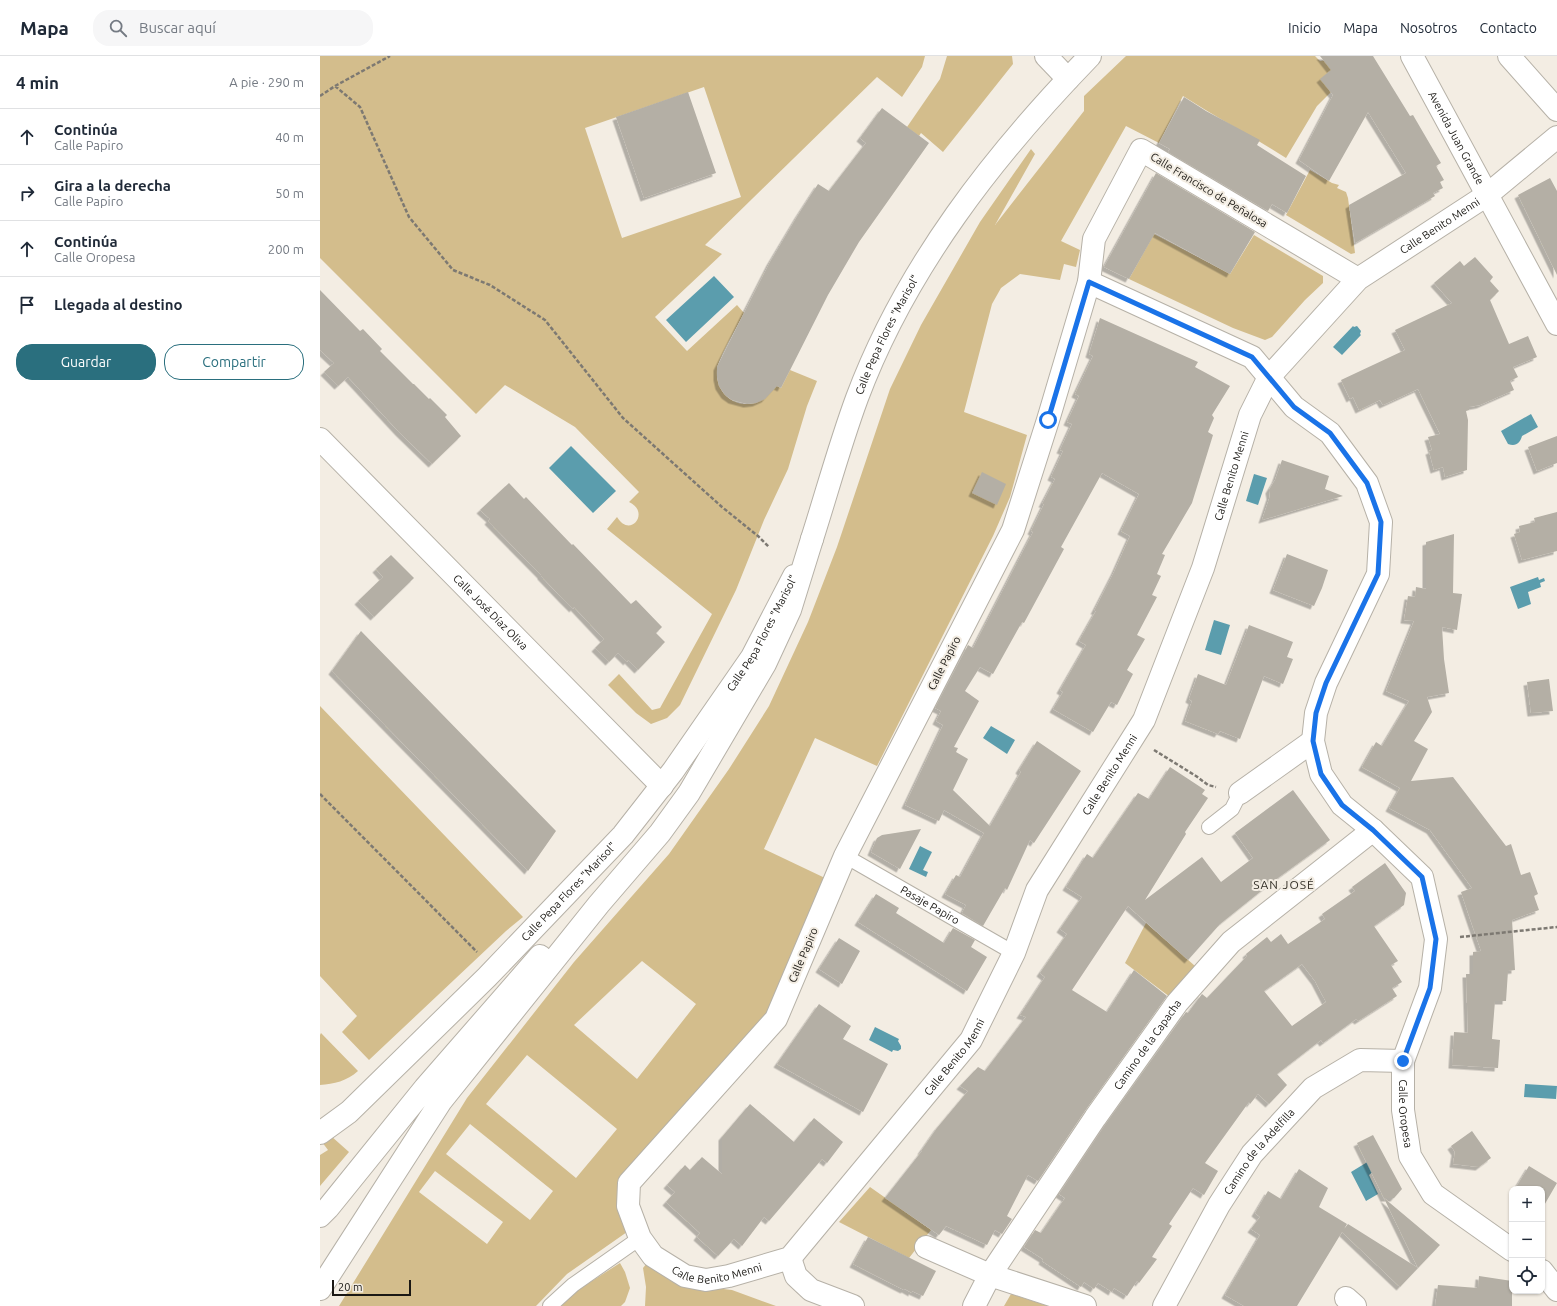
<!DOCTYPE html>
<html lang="es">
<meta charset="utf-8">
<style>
:root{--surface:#fff;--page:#f6f6f7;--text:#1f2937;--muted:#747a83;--line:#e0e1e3;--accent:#2a6f7e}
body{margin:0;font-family:Ubuntu,sans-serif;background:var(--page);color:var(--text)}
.controls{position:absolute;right:12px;bottom:12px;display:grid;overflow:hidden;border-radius:8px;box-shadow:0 1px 3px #0004}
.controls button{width:36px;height:36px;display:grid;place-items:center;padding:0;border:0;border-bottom:1px solid var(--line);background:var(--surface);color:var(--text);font:20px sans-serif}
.scale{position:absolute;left:12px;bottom:10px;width:79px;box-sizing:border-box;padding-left:4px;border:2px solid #1a1814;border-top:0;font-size:11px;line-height:14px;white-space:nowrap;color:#1a1814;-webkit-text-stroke:3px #f3ede3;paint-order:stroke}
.stop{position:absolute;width:12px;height:12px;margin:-9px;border:3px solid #1a73e8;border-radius:50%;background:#fff}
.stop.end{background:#1a73e8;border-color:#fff;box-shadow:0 1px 4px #0008}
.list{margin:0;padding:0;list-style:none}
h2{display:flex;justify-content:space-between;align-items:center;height:52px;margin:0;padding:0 16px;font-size:17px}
h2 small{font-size:13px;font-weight:400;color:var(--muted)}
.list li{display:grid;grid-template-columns:26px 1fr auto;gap:12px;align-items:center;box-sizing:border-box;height:56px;padding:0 16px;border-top:1px solid var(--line)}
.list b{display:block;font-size:15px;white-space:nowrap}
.list p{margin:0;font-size:13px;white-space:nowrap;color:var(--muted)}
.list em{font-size:13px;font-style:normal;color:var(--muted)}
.actions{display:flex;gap:8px;padding:12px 16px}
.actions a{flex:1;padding:9px 0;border:1px solid var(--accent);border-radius:16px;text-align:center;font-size:14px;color:var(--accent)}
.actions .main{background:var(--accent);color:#fff}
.icon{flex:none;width:22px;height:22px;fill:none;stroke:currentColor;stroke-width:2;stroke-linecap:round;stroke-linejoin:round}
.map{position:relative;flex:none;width:1237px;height:1250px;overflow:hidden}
header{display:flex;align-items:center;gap:24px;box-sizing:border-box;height:56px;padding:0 20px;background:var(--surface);border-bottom:1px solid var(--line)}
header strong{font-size:19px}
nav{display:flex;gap:22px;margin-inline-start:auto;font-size:14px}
.search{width:280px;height:36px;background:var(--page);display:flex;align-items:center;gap:10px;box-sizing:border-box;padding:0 14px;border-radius:16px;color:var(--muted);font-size:15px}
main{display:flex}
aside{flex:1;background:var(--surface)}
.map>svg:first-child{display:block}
.green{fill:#d3bd8c;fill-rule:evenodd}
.water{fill:#5b9dad}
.building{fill:#b4afa5;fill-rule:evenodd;filter:url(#shadow)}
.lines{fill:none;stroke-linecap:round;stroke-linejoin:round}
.lane-casing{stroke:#b6b1a7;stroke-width:16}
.street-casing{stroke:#b6b1a7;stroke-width:24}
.secondary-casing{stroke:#b6b1a7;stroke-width:24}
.primary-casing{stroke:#b6b1a7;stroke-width:24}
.highway-casing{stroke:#b6b1a7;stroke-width:24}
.path{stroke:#7d7972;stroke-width:2.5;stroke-dasharray:4 2;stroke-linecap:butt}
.lane{stroke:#fff;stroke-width:14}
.street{stroke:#fff;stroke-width:22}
.secondary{stroke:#fff;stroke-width:22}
.primary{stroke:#fff;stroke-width:22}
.highway{stroke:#fff;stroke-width:22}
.route{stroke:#1a73e8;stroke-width:5}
.labels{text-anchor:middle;stroke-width:4;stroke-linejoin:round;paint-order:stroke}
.street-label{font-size:11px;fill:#1a1814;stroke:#f3ede3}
.neighbourhood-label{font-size:12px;letter-spacing:1px;fill:#312d25;stroke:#f3ede3}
</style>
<header>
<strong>Mapa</strong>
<div class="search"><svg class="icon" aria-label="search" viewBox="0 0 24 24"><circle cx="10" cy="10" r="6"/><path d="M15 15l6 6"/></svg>Buscar aquí</div>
<nav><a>Inicio</a><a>Mapa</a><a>Nosotros</a><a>Contacto</a></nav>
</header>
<main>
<aside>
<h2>4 min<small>A pie · 290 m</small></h2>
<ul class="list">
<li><svg class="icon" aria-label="ahead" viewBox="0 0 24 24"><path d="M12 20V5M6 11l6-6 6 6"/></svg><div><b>Continúa</b><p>Calle Papiro</p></div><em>40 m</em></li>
<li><svg class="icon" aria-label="right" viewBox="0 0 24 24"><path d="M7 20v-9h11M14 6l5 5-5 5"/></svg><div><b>Gira a la derecha</b><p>Calle Papiro</p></div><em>50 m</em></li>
<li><svg class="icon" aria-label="ahead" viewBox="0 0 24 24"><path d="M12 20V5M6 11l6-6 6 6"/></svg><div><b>Continúa</b><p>Calle Oropesa</p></div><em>200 m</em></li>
<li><svg class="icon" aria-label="arrive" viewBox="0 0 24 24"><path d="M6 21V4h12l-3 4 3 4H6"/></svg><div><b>Llegada al destino</b></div></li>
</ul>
<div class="actions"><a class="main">Guardar</a><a>Compartir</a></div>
</aside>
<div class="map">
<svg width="1237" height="1250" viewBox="0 0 1237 1250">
<defs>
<filter id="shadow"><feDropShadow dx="-3.5" dy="3.5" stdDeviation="0" flood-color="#0004"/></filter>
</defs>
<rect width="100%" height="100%" fill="#f3ede3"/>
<path class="green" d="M0,0h605l-3,11 -20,30 -25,-20 -172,168 17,9 -67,63 32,34 50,-46 7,8c-7,14 -25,44 -27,56 -2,18 10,34 28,35 4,0 8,0 12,-2 6,-4 12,-11 18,-17l6,3 9,-18 27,11 -10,25 -19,63 -24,51 -28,70 -56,115 -13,13 -16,6 -15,-11 -28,-28 11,-11 33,36 8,-2 52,-94 -105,-85 10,-12c13,22 34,-5 12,-15l10,-10 -64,-65 -70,-42 -29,29 -156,-156zM384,31l37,110 -119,41 -37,-110z
M627,0h65l1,8 -70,88 -22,-19 -2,3 -12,-9 33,-48z
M806,0h189l5,5 7,-1 6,12h-4l-8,7 10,13 -14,14 -31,52c-34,-22 -69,-40 -103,-62l-24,47 -33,-17 -65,115 19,9 -4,17 -12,-3 -4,16 -40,-6 -19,14 -9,16 -28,108 63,23 -17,62 -17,39 -116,230 -62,-28 -51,111 61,29 -59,140 -147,175v22l8,17 -60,42 -31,32h-197l128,-208 107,-136 95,-108 60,-85 40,-63 39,-84 29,-75 53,-158 31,-64 59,-103 51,-73 4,5 -40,71 89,-114v-15zM322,905l54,43 -59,75 -63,-54zM207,999l90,74 -41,49 -90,-74zM150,1068l83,67 -23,29 -84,-66zM115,1115l68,51 -16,22 -68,-52z
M990,114l22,13 7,2 -2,3 9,4 2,6 7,55 -4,1 -65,-39z
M834,178l76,40 24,-39 69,41v7l-18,17 -33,37 -7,3 -32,-12 -104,-49z
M0,650l203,211 -17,14 -137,129 -27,-28 15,-16 -37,-40z
M826,867l49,43 -25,31 -45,-34z
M1,977l37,38c-11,10 -24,13 -38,14v-50z
M11,1080l18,16 -29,34v-31l8,-5 -6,-8z
M550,1131l61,43 -22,28 -70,-36z
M300,1207l5,9 5,16 -5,14 -4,4h-61l18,-16z
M327,1207l42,22 43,5 44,16h-131l1,-19 -3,-19z
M691,1238l37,12h-44z"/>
<path class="water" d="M394,220l20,21 -48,45 -20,-22z
M1033,270l1,1 3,-1 4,5 -1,3 1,1 -19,20 -9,-8z
M1211,358l7,13 -16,9c-2,7 -6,11 -14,8l-7,-13z
M251,390l45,45 -23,22 -44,-45z
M934,418l13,4 -9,27 -12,-4z
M1218,521l1,3 5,-2 1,3 -5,2 1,4 -13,5 3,12 -13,5 -8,-22z
M894,564l16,5 -9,30 -16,-5z
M671,670l24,14 -8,14 -24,-16z
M600,790l12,6 -9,18 5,2 -2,5 -17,-8z
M555,971l24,12 -1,2 3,5v3l-3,2 -5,-1 -1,2 -23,-12z
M1205,1028l32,2 -1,13 -32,-2z
M1054,1102l6,8 -11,9 9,19 -12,7 -15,-29z"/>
<path class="building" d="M1000,0h53l37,60 3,-1 28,48 -5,3 8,14 -4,2 3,6 -10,5 2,3 -80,47 -6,-38 57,-32 -38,-61 -39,69 -30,-21 34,-65 -13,-16 11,-9z
M368,36l28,81 -72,25 -28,-81z
M864,41l22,14 54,29 -3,5 49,31 -19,37 -15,-9 -4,7 -100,-59 2,-3 -11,-6z
M562,52l47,35 -70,99 -31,53 -47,93 -4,-2 -12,13 -9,4 -9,1 -15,-4 -7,-5 -6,-9 -2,-9v-10l27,-54 26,-51 28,-47 20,-31 11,7 37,-48 -6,-5z
M836,117l99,59 -25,42 -75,-41 -26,46 -25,-12z
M1230,122l7,13v84l-39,-80z
M1155,201l18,20 -3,4 9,10 -9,9 19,44 19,-8 9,21 -24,10 5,10 -8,4 4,9 -34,15 -11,2v3l-3,1 2,9 -1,50 -22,7 -2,-10 -9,3 -5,-19 3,-1 -4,-13 12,-3 -22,-45 -35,16 -3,-5 -21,10 -6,-13 -3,2 -9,-19 64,-30 -10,-20 57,-27 -18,-20 26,-22 4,5z
M0,234l40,41 3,-2 19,20 -2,2 33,33h1l15,15 1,-1 17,17 -2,2 16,19 -29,28 -33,-32 -51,-55 -10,9 -14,-14 10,-9 -14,-13z
M780,262l98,44 -3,5 35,19 -18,29 2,3 -6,14 5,3 -21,68 -30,51 3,1 -8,19 4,2 -9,19 5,2 -20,38 8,4 -18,31 6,4 -16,31 -6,-3 -18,30 -40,-23 10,-17 -3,-2 26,-45 -7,-4 17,-30h-2l20,-39 16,-36 -9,-5 18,-37 -37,-21 -41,74 3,2 -40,74 -2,-1 -29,52 -13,-7 -15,24 14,10 -25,46 4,1 -2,4 12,7 -15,31 37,36 31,-54 -2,-2 18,-29 44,30 -47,72 -4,-3 -23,50 -2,-2 -22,38 -21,-13 4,-8 -21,-11 11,-19 4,2 24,-44 -40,-23 -5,11 -34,-16 38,-80 -7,-4 5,-10 -6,-3 33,-63 5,3 60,-116 -2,-1 13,-27h-2l13,-25 -4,-2 12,-26 -3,-1 12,-26 -5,-2 12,-26 -4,-2 18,-38 -4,-2z
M1237,380v27l-20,8 -9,-24z
M962,404l47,16 -4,13 18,7 -81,24 8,-24 -1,-6 6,-10z
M662,416l24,12 -9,21 -25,-12z
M189,427l15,16 2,-2 46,48 1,-1 58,60 5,-4 26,27 -6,6 9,9 -27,28 -10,-10 -1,2 -9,-9 -9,9 -14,-14 9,-9 -30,-32 -1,2 -11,-11 -21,-22v-1l-53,-54 2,-2 -10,-9z
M1237,456v39l-35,9 -8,-26 6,-2 -1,-6 16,-4 -1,-4z
M1134,478l-1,59 9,1 -5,36 -15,-3 2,32 5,34 -22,4 5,15 -18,29 14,8 -17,32 42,-4 53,69 5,-2 10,31 9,-3 8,22 -4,2 5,14 -27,10 3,50 -7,1 -2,30h-11l-3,38 8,1 -2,28 -46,-3 2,-33 14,1 -2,-59h7v-22l8,-1 -20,-59 11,-4 -42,-58 -41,-22 11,-20 -38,-21 14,-25 6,4 27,-45 -23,-10 28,-70 -10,-1 4,-24 7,1 1,-10 10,2v-47z
M967,498l41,16 -6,18 -8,18 -41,-16z
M71,499l23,23 -40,39 -16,-16 25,-24 -7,-8z
M929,569l44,17 -6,15 6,2 -10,25 -19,-8 -24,63 -20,-8 -2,3 -33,-13 7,-20 -3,-2 9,-25 28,11z
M41,575l195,200 -28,40 -196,-200z
M1229,623l4,32 -22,2 -4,-31z
M850,711l35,23 -3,4 6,4 -23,34 1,2 -41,66 57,-43 19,25 32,-24 -18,-25 58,-43 37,50 -59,43 -51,41 -32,36 -60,-54 -56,84 35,22 27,-42 33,26 -82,115 -47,70 -10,-6 -21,41 5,3 -10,15 -7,-4 -8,15 -41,-19 -7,9 -54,-37 37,-47h-1l16,-23 31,-37 -8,-5 18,-19 7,4 41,-54 -6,-2 25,-38 -5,-4 27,-39 -7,-5 22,-32 -16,-10 21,-33 6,4 45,-65 11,6z
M601,773l-21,40 -29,-17 6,-14 5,-3z
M1065,807l21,30 -2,12 -30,21 24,35 -7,4 11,17 -10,6 5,8 -39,25 -2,-2 -33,24 -2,-3 -44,34 10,11 -18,19 -11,-10 -8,10 -1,-2 -44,61 13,8 -14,24 -11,-7 -24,36 3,2 -20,31 5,2 -18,24 -2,-2 -10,15 -13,-8 -2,4 -14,-9 -4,6 -10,-7 -3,5 -39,-26 1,-2 -19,-12 11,-17 6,3 24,-35 -6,-4 46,-69 81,-113 2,1 14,-19 5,4 40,-42 -1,-2 21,-17 4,5 10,-8 7,10 37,-25 -3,-5 33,-23 -3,-4zM982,908l13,17 11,21 -34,24 -28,-35z
M556,838l23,14 -3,5 48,30 9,-15 22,12 -4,7 16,10 -20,34 -109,-69z
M519,882l21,13 -18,33 -23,-15z
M499,948l32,22 -8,13 45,25 -25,48 -86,-48z
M430,1048l44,38 20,-24 29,24 -16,21 -5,-4 -53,62 -5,-4 -22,29 -8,-7 -16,17 -21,-19 3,-4 -34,-31 9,-10 -8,-7 18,-20 5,5 12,-13 20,17v-37z
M1152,1075l19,27 -12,9 -26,-3 2,-12 -4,-6z
M1053,1079l29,54 -8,9h-10l56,47 -22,23 -61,-125z
M1209,1110l28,17 -15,26v-20h-27z
M979,1113l29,19 -9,19 28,17 -3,5 4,-5 70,44 -18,19 -58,-55 -45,74h-53l-19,-11 35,-60 -9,-6 9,-12 -5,-4 13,-22 13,8z
M548,1181l68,34 -13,25 -11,-5v2l-7,-4 -1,1 -51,-26z
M1159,1220l33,5v25h-77l3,-21 40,3z"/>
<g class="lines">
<defs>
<g id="lane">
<path d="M889,771l23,-18 8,-16"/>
<path id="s1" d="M525,800l169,97"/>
<path d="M230,1250l23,-21 67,-47"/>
</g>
<g id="street">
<path d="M726,0l22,23"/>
<path id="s2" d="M1092,0l145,268"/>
<path id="s3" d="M1038,223l-217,-129 -47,89 -5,43 -41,138 -35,110 -168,326 -69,163 -147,164 -1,23 12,32 13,18 32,20 21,4 23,-4 61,-18 181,-218 43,-87 23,-63 107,-170 59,-152 47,-153 19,-38 89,-98 129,-84 70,-58"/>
<path id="s4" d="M769,226l163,75 42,50 36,26 37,50 14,39 -3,52 -52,109 -10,30 -3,28 8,33 21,31 31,25 49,47 14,62 -6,49 -27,73v49l7,46 23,38 79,56"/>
<path id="s5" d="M0,383l342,347"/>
<path d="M920,737l73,-52"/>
<path id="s6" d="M0,1077l29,-21 138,-135 136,-142 50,-64 79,-114 42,-81"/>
<path d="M606,1191l64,28 95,31"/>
<path d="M470,1202l6,18 15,14 42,16"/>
<path d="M1222,1215l15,19"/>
<path d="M1026,1242l9,8"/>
<path id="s7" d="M654,1250l16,-31 105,-157 82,-115 54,-61 142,-112"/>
<path id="s8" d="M844,1250l55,-101 33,-51 61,-66 47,-28 43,1"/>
</g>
<path id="secondary" d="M1189,0l48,54"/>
<g id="primary">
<path id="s9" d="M492,483c15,-47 28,-95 45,-141 49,-131 137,-243 233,-342"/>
</g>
<path id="highway" d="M0,1160l8,-8 97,-120 115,-132
M0,1233l121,-188 158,-197 61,-71 29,-40 76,-129 25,-54 22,-71"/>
</defs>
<use href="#lane" class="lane-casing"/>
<use href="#street" class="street-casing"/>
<use href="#secondary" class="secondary-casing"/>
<use href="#primary" class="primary-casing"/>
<use href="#highway" class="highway-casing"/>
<path class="path" d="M15,30l25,21 49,110 44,53 37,15 55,35 78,98 99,89 36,29 11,11
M0,40l15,-10 55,-30
M834,694l42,26 12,9 8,2
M0,738l157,158
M1140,881l97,-10"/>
<use href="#lane" class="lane"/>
<use href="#street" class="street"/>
<use href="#secondary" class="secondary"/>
<use href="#primary" class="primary"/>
<use href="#highway" class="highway"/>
</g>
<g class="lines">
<path class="route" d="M728,364l41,-138 163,75 42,50 36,26 37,50 14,39 -3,52 -52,109 -10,30 -3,28 8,33 21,31 31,25 49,47 14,62 -6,49 -27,73"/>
</g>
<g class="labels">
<g class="street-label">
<text dy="4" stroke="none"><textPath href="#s2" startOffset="93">Avenida Juan Grande</textPath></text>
<text transform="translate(889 134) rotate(31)" y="4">Calle Francisco de Peñalosa</text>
<text dy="4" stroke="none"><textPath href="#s3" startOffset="2889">Calle Benito Menni</textPath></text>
<text dy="4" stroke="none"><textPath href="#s9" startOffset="218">Calle Pepa Flores "Marisol"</textPath></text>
<text dy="4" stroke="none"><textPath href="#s3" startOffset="2553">Calle Benito Menni</textPath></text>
<text dy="4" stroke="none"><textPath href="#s5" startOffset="243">Calle José Díaz Oliva</textPath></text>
<text dy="4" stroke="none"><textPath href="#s6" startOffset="671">Calle Pepa Flores "Marisol"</textPath></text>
<text transform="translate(624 607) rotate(-63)" y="4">Calle Papiro</text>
<text dy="4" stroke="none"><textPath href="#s3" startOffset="2229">Calle Benito Menni</textPath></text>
<text dy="4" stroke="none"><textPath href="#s6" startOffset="347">Calle Pepa Flores "Marisol"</textPath></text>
<text dy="4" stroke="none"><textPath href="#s1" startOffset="98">Pasaje Papiro</textPath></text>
<text transform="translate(483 899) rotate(-67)" y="4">Calle Papiro</text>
<text dy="4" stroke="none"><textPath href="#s7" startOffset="314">Camino de la Capacha</textPath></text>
<text dy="4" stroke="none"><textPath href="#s3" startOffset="1905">Calle Benito Menni</textPath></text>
<text dy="4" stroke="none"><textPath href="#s4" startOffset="1048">Calle Oropesa</textPath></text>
<text dy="4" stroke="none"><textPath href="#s8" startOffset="182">Camino de la Adelfilla</textPath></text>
<text dy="4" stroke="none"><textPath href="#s3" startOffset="1569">Calle Benito Menni</textPath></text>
</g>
<g class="neighbourhood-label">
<text x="964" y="833">SAN JOSÉ</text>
</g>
</g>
</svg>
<div class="controls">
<button>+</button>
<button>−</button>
<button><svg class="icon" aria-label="locate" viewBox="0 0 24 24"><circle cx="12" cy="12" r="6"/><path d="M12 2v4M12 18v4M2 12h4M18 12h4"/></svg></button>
</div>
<div class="scale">20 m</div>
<div class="stop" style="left:728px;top:364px"></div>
<div class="stop end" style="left:1083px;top:1005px"></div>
</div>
</main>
